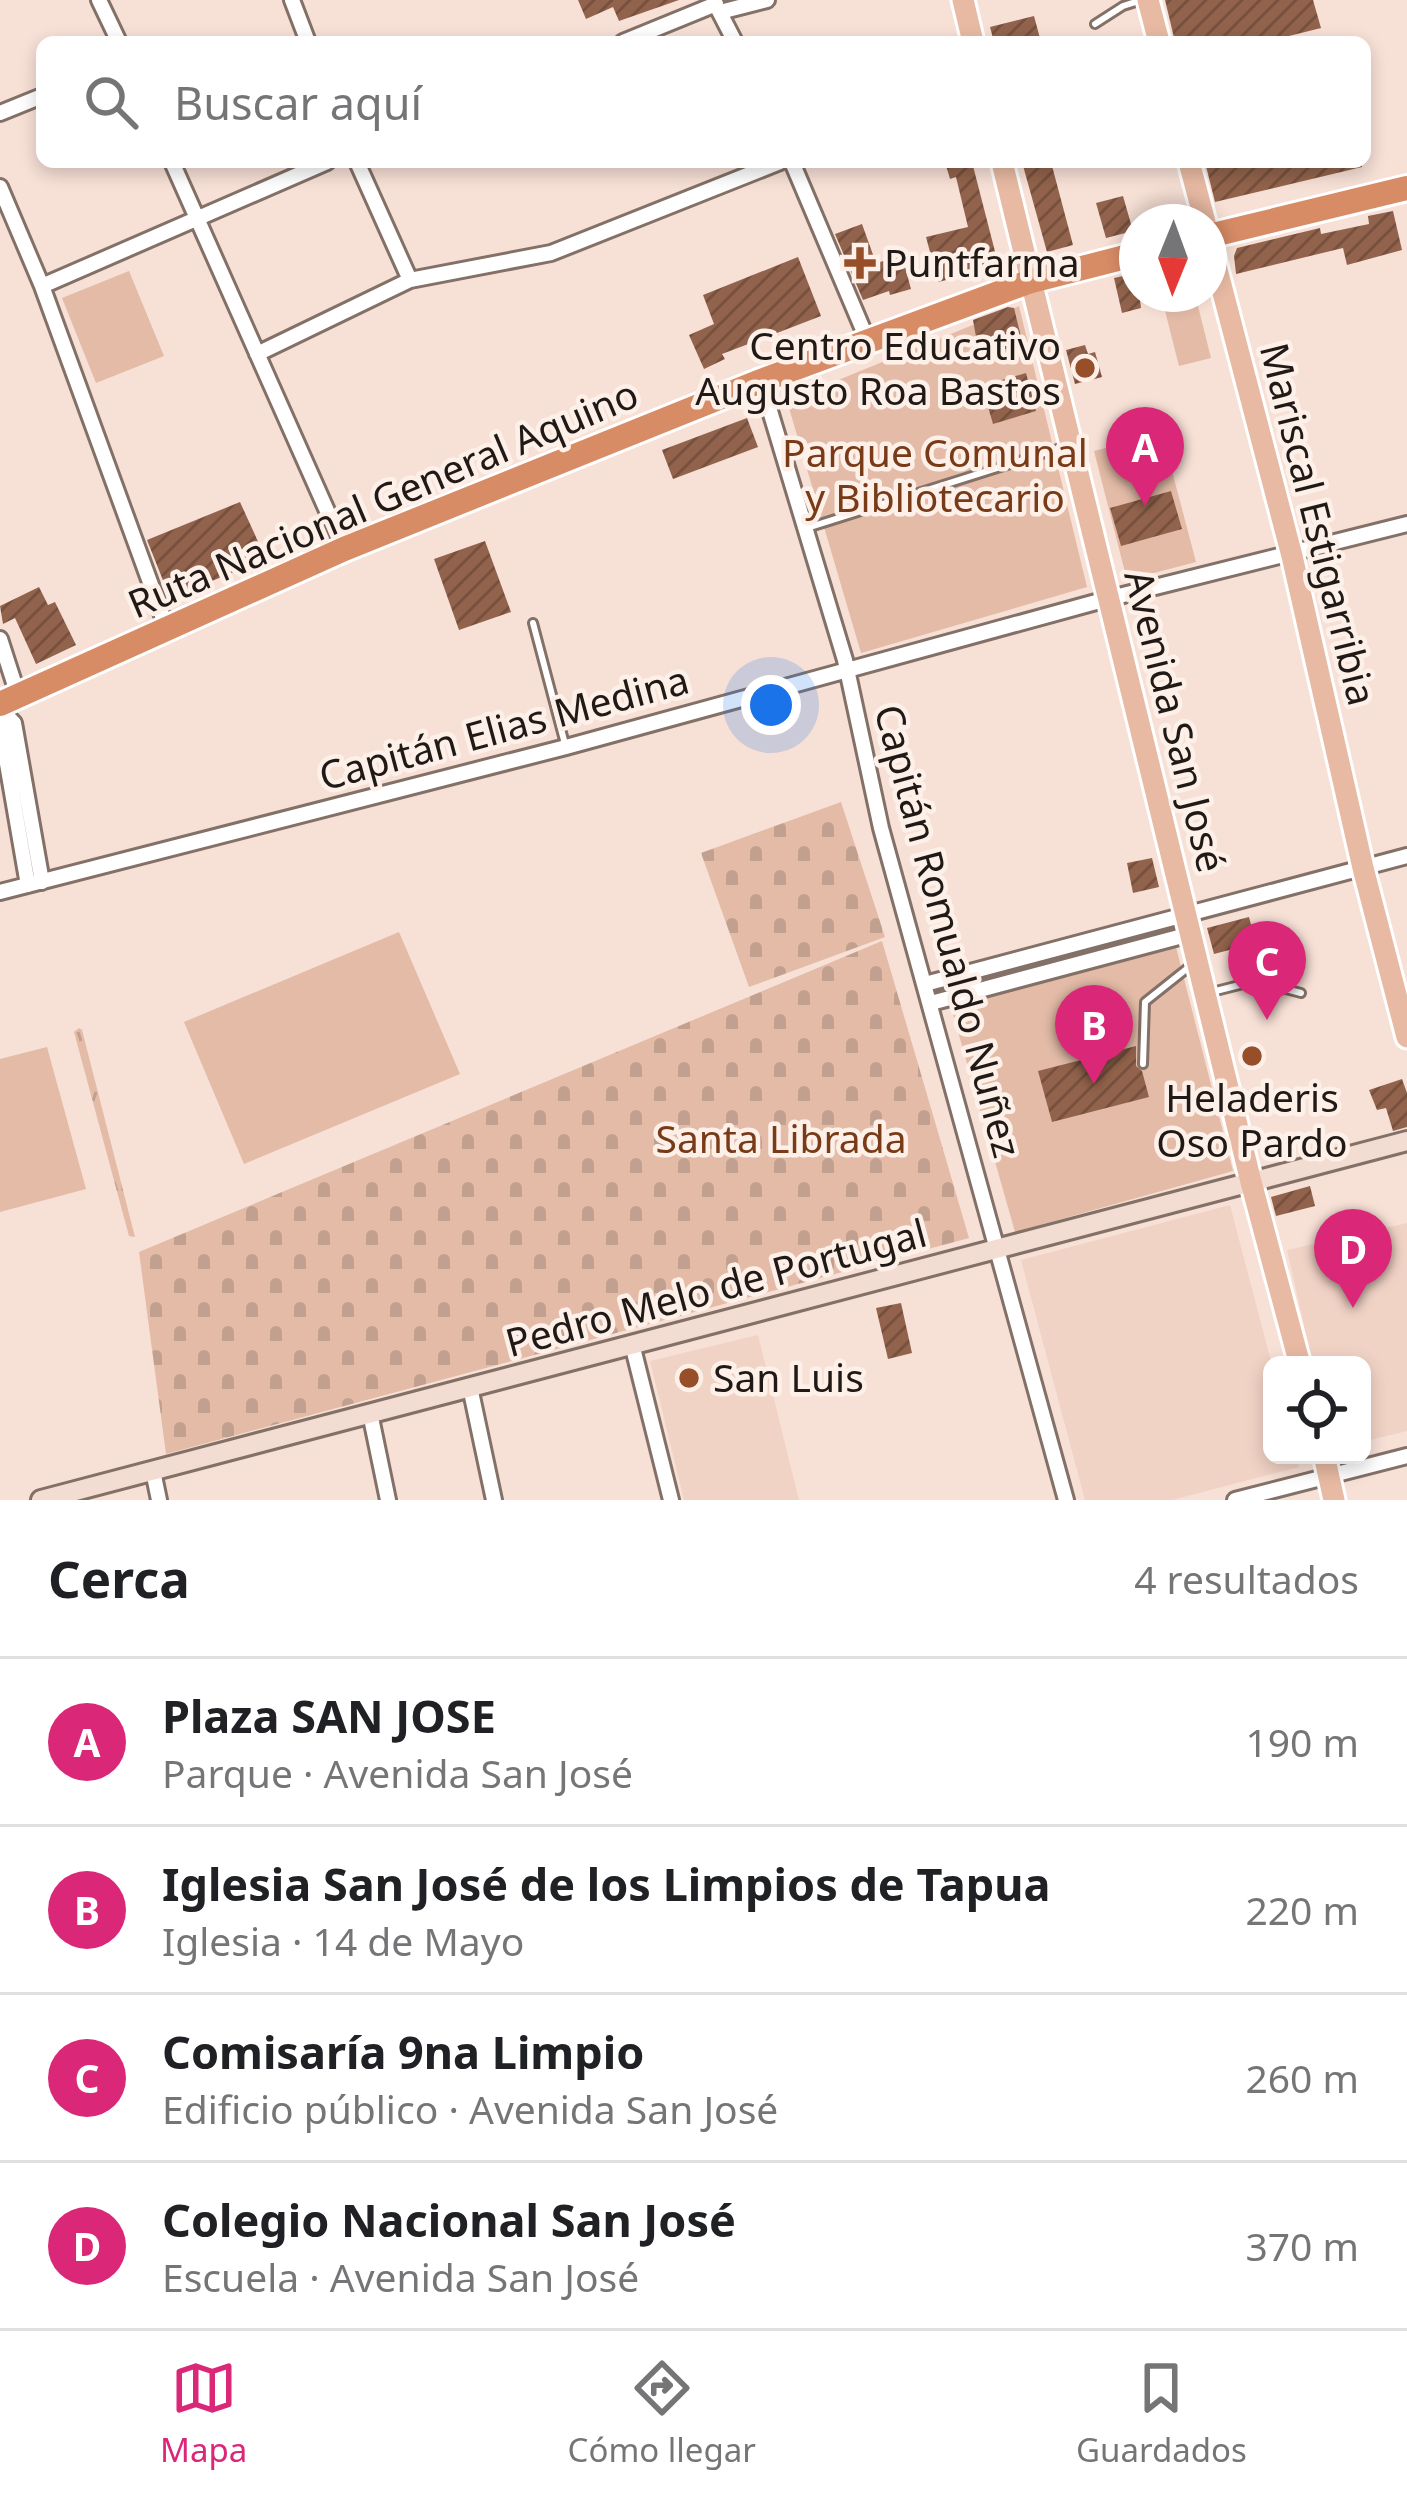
<!DOCTYPE html>
<html lang="es">
<meta charset="utf-8">
<style>
:root{--surface:#fff;--page:#f2f2f2;--text:#202124;--muted:#757577;--line:#e0e0e0;--accent:#db2777}
body{margin:0;font-family:"Noto Sans",sans-serif;background:var(--page);color:var(--text)}
.controls{position:absolute;right:36px;bottom:36px;display:grid;overflow:hidden;border-radius:18px;box-shadow:0 6px 18px #0003}
.controls button{width:108px;height:108px;display:grid;place-items:center;padding:0;border:0;border-bottom:3px solid var(--line);background:var(--surface);color:var(--text);font:60px sans-serif}
.compass{position:absolute;left:1119px;top:204px;width:108px;height:108px;border-radius:50%;background:var(--surface);box-shadow:0 6px 18px #0003;rotate:181deg}
.you{position:absolute;left:771px;top:705px;width:42px;height:42px;margin:-30px;border:9px solid #fff;border-radius:50%;background:#1a73e8;box-shadow:0 0 0 18px #1a73e833}
.badge{display:grid;place-items:center;width:78px;height:78px;border-radius:50%;background:var(--accent);color:#fff;font-size:39px;font-weight:700}
.pin{position:absolute;translate:-50% -99px;filter:drop-shadow(0 3px 6px #0008)}
.pin::after{content:'';position:absolute;top:63px;width:42px;height:36px;background:inherit;clip-path:polygon(0 0,100% 0,50% 100%)}
.list{margin:0;padding:0;list-style:none}
h2{display:flex;justify-content:space-between;align-items:center;height:156px;margin:0;padding:0 48px;font-size:51px}
h2 small{font-size:39px;font-weight:400;color:var(--muted)}
.list li{display:grid;grid-template-columns:78px 1fr auto;gap:36px;align-items:center;box-sizing:border-box;height:168px;padding:0 48px;border-top:3px solid var(--line)}
.list b{display:block;font-size:45px;white-space:nowrap}
.list p{margin:0;font-size:39px;white-space:nowrap;color:var(--muted)}
.list em{font-size:39px;font-style:normal;color:var(--muted)}
.icon{flex:none;width:66px;height:66px;fill:none;stroke:currentColor;stroke-width:2;stroke-linecap:round;stroke-linejoin:round}
.map{position:relative;flex:none;width:1407px;height:1500px;overflow:hidden}
.search{position:absolute;background:var(--surface);box-shadow:0 6px 18px #0003;left:36px;right:36px;top:36px;height:132px;display:flex;align-items:center;gap:30px;box-sizing:border-box;padding:0 42px;border-radius:18px;color:var(--muted);font-size:45px}
.sheet{height:828px;background:var(--surface)}
nav{display:flex;justify-content:space-around;align-items:center;box-sizing:border-box;height:168px;border-top:3px solid var(--line);background:var(--surface);font-size:33px;color:var(--muted)}
nav a{display:grid;justify-items:center;gap:6px}
nav .on{color:var(--accent)}
.map>svg:first-child{display:block}
.built{fill:#f1d3c5}
.grass{fill:url(#grass-tufts)}
.cemetery{fill:url(#cemetery-stones)}
.park{fill:#e3bba7}
.building{fill:url(#building-hatch)}
.lines{fill:none;stroke-linecap:round;stroke-linejoin:round}
.lane-casing{stroke:#837066;stroke-width:12}
.street-casing{stroke:#837066;stroke-width:20}
.secondary-casing{stroke:#837066;stroke-width:24}
.primary-casing{stroke:#fff;stroke-width:27}
.highway-casing{stroke:#fff;stroke-width:30}
.lane{stroke:#fff;stroke-width:6}
.street{stroke:#fff;stroke-width:14}
.secondary{stroke:#f3dcd1;stroke-width:18}
.primary{stroke:#e8baa3;stroke-width:21}
.highway{stroke:#d88c66;stroke-width:24}
.poi-dot{fill:#964f29;stroke:#fdf0e9;stroke-width:4.5}
.labels{text-anchor:middle;stroke-width:9;stroke-linejoin:round;paint-order:stroke}
.poi-label{font-size:39px;fill:#211915;stroke:#fdf0e9;text-anchor:start}
.park-label{font-size:39px;fill:#793a17;stroke:#fdf0e9}
.street-label{font-size:39px;fill:#211915;stroke:#fdf0e9}
</style>
<div class="map">
<svg width="1407" height="1500" viewBox="0 0 1407 1500">
<defs>
<pattern id="grass-tufts" width="24" height="20" patternUnits="userSpaceOnUse" patternTransform="scale(3)"><rect width="24" height="20" fill="#e3bba7"/><path d="M3 7l-1-3M5 7V3M7 7l1-3M15 17l-1-3M17 17v-4M19 17l1-3" fill="none" stroke="#c2a08f"/></pattern>
<pattern id="cemetery-stones" width="16" height="16" patternUnits="userSpaceOnUse" patternTransform="scale(3)"><rect width="16" height="16" fill="#e3bba7"/><path d="M2 7V4a2 2 0 0 1 4 0v3zM10 15v-3a2 2 0 0 1 4 0v3z" fill="#c2a08f"/></pattern>
<pattern id="building-hatch" width="6" height="6" patternUnits="userSpaceOnUse" patternTransform="scale(3)"><rect width="6" height="6" fill="#92634c"/><path d="M-1 1l2-2M0 6l6-6M5 7l2-2" fill="none" stroke="#77513e"/></pattern>
</defs>
<rect width="100%" height="100%" fill="#f7e0d6"/>
<path class="built" d="M1230,1205l42,160v90h24l3,12 -127,33h-87l-64,-240z
M1407,1223v208l-45,11v-77h-49l-26,-115z
M758,1335l41,165h-115l-34,-139z"/>
<path class="grass" d="M1170,926l2,6 -228,60v-6z
M79,1028l3,2 53,207 -6,-1 -55,-204z"/>
<path class="cemetery" d="M841,802l44,135 -136,50 -48,-134z
M882,941l87,297 -803,216 -27,-202z"/>
<path class="park" d="M129,271l35,85 -68,27 -34,-85z
M1183,294h12l16,64 -32,8 -17,-67z
M1019,306l68,281 -226,66 -74,-252z
M1162,433l34,129 -69,18 -33,-129z
M399,932l61,142 -216,90 -60,-142z
M1176,947l57,224 -218,61 -64,-225z
M47,1047l39,142 -86,23v-153z"/>
<path class="building" d="M578,0h101l-60,21 -6,-14 -27,12z
M1165,0h148l8,28 -56,14h-90z
M1034,16l7,26h-47l-4,-15z
M945,162h27l27,105 -61,15 -12,-45 42,-10 -12,-50 -6,2z
M1022,162h29l22,83 -26,7z
M1205,162h157v5l-147,35z
M1123,196l10,35 -27,7 -10,-35z
M1393,211l9,39 -55,15 -4,-17 -107,26 -2,-18 3,-8 83,-20 1,6 48,-10 -1,-8z
M862,224l14,39 26,-7 9,33 -21,6 -1,-4 -26,9 -28,-66z
M798,257l23,59 -99,38 3,5 -21,10 -15,-34 25,-11 -11,-29z
M1137,273l4,35 -19,5 -8,-35z
M1008,307l6,1 9,37 -21,5 -2,-7 -22,5 -5,-28z
M1085,345l3,9 7,-2 7,25 -27,7 -9,-34z
M1026,373l10,38 -43,13 -11,-38z
M747,418l11,29 -85,32 -11,-29z
M1171,491l11,38 -61,17 -11,-38z
M240,502l26,57 -96,39 -23,-58z
M485,541l26,71 -52,18 -25,-71z
M39,587l9,18 7,-3 21,43 -40,19 -21,-46 -12,6 -3,-18z
M1152,858l7,29 -26,6 -6,-30z
M1249,917l7,26 -42,11 -7,-26z
M1136,1046v20l6,5 7,26 -97,25 -14,-51z
M1402,1079l5,14v34l-14,4 -7,-23 -9,2 -8,-20z
M1310,1186l5,20 -39,10 -5,-19z
M901,1303l11,50 -24,6 -12,-51z"/>
<g class="lines">
<defs>
<path id="lane" d="M1095,24l28,-18 19,-6
M807,528l260,-82
M533,623l32,121
M1208,993l47,-12 46,12
M1143,1064l2,-62 49,-39"/>
<path id="street" d="M99,0l20,42
M292,0l16,42
M718,9l17,33
M720,12l47,-12
M623,42l93,-38
M0,113l42,-17
M172,162l172,387
M357,162l53,118
M792,162l75,177
M0,187l42,99 124,340
M42,286l285,-124
M257,354l153,-74 141,-27 229,-91
M761,381l84,279 36,168 185,672
M0,639l18,56
M5,714l9,9 28,159
M5,714l-4,15 27,156
M0,892l566,-145 541,-148 300,-75
M925,984l482,-128
M931,1003l259,-69
M632,1344l39,156
M470,1387l24,113
M370,1413l18,87
M153,1471l6,29
M1235,1500l172,-44"/>
<path id="secondary" d="M41,1500l1366,-359"/>
<path id="primary" d="M963,0l10,42
M1148,0l11,42
M1002,162l249,1020 49,183
M1189,162l16,60
M1209,239l83,317 71,312 44,169
M1324,1455l10,45"/>
<path id="highway" d="M1209,236l198,-48
M0,704l344,-155 417,-168 270,-100 106,-27"/>
</defs>
<use href="#lane" class="lane-casing"/>
<use href="#street" class="street-casing"/>
<use href="#secondary" class="secondary-casing"/>
<use href="#primary" class="primary-casing"/>
<use href="#highway" class="highway-casing"/>
<use href="#lane" class="lane"/>
<use href="#street" class="street"/>
<use href="#secondary" class="secondary"/>
<use href="#primary" class="primary"/>
<use href="#highway" class="highway"/>
</g>
<g class="poi-dot">
<path d="M854 245h12v12h12v12h-12v12h-12v-12h-12v-12h12z"/>
<circle cx="1085" cy="368" r="12"/>
<circle cx="1252" cy="1056" r="12"/>
<circle cx="689" cy="1378" r="12"/>
</g>
<g class="labels">
<g class="poi-label">
<text x="884" y="277">Puntfarma</text>
<text x="1061" y="360" text-anchor="end">Centro Educativo<tspan x="1061" dy="45">Augusto Roa Bastos</tspan></text>
<text x="1252" y="1112" text-anchor="middle">Heladeris<tspan x="1252" dy="45">Oso Pardo</tspan></text>
<text x="713" y="1392">San Luis</text>
</g>
<g class="park-label">
<text x="935" y="467">Parque Comunal<tspan x="935" dy="45">y Bibliotecario</tspan></text>
<text x="781" y="1153">Santa Librada</text>
</g>
<g class="street-label">
<text transform="translate(383 499) rotate(-23)" y="14">Ruta Nacional General Aquino</text>
<text transform="translate(1318 524) rotate(76)" y="14">Mariscal Estigarribia</text>
<text transform="translate(1175 721) rotate(76)" y="14">Avenida San José</text>
<text transform="translate(504 728) rotate(-15)" y="14">Capitán Elias Medina</text>
<text transform="translate(948 931) rotate(75)" y="14">Capitán Romualdo Nuñez</text>
<text transform="translate(716 1288) rotate(-15)" y="14">Pedro Melo de Portugal</text>
</g>
</g>
</svg>
<div class="controls">
<button><svg class="icon" aria-label="locate" viewBox="0 0 24 24"><circle cx="12" cy="12" r="6"/><path d="M12 2v4M12 18v4M2 12h4M18 12h4"/></svg></button>
</div>
<svg class="compass" viewBox="-18 -18 36 36"><path d="M0-13l5 13h-10z" fill="#e53935"/><path d="M0 13l5-13h-10z" fill="#757577"/></svg>
<div class="you"></div>
<div class="pin badge" style="left:1145px;top:506px">A</div>
<div class="pin badge" style="left:1094px;top:1084px">B</div>
<div class="pin badge" style="left:1267px;top:1020px">C</div>
<div class="pin badge" style="left:1353px;top:1308px">D</div>
<div class="search"><svg class="icon" aria-label="search" viewBox="0 0 24 24"><circle cx="10" cy="10" r="6"/><path d="M15 15l6 6"/></svg>Buscar aquí</div>
</div>
<section class="sheet">
<h2>Cerca<small>4 resultados</small></h2>
<ul class="list">
<li><span class="badge">A</span><div><b>Plaza SAN JOSE</b><p>Parque · Avenida San José</p></div><em>190 m</em></li>
<li><span class="badge">B</span><div><b>Iglesia San José de los Limpios de Tapua</b><p>Iglesia · 14 de Mayo</p></div><em>220 m</em></li>
<li><span class="badge">C</span><div><b>Comisaría 9na Limpio</b><p>Edificio público · Avenida San José</p></div><em>260 m</em></li>
<li><span class="badge">D</span><div><b>Colegio Nacional San José</b><p>Escuela · Avenida San José</p></div><em>370 m</em></li>
</ul>
</section>
<nav>
<a class="on"><svg class="icon" aria-label="map" viewBox="0 0 24 24"><path d="M3 6l6-2 6 2 6-2v14l-6 2-6-2-6 2zM9 4v14M15 6v14"/></svg>Mapa</a>
<a><svg class="icon" aria-label="directions" viewBox="0 0 24 24"><path d="M12 3l9 9-9 9-9-9zM9 14v-3h6M13 9l2 2-2 2"/></svg>Cómo llegar</a>
<a><svg class="icon" aria-label="saved" viewBox="0 0 24 24"><path d="M7 4h10v16l-5-4-5 4z"/></svg>Guardados</a>
</nav>
